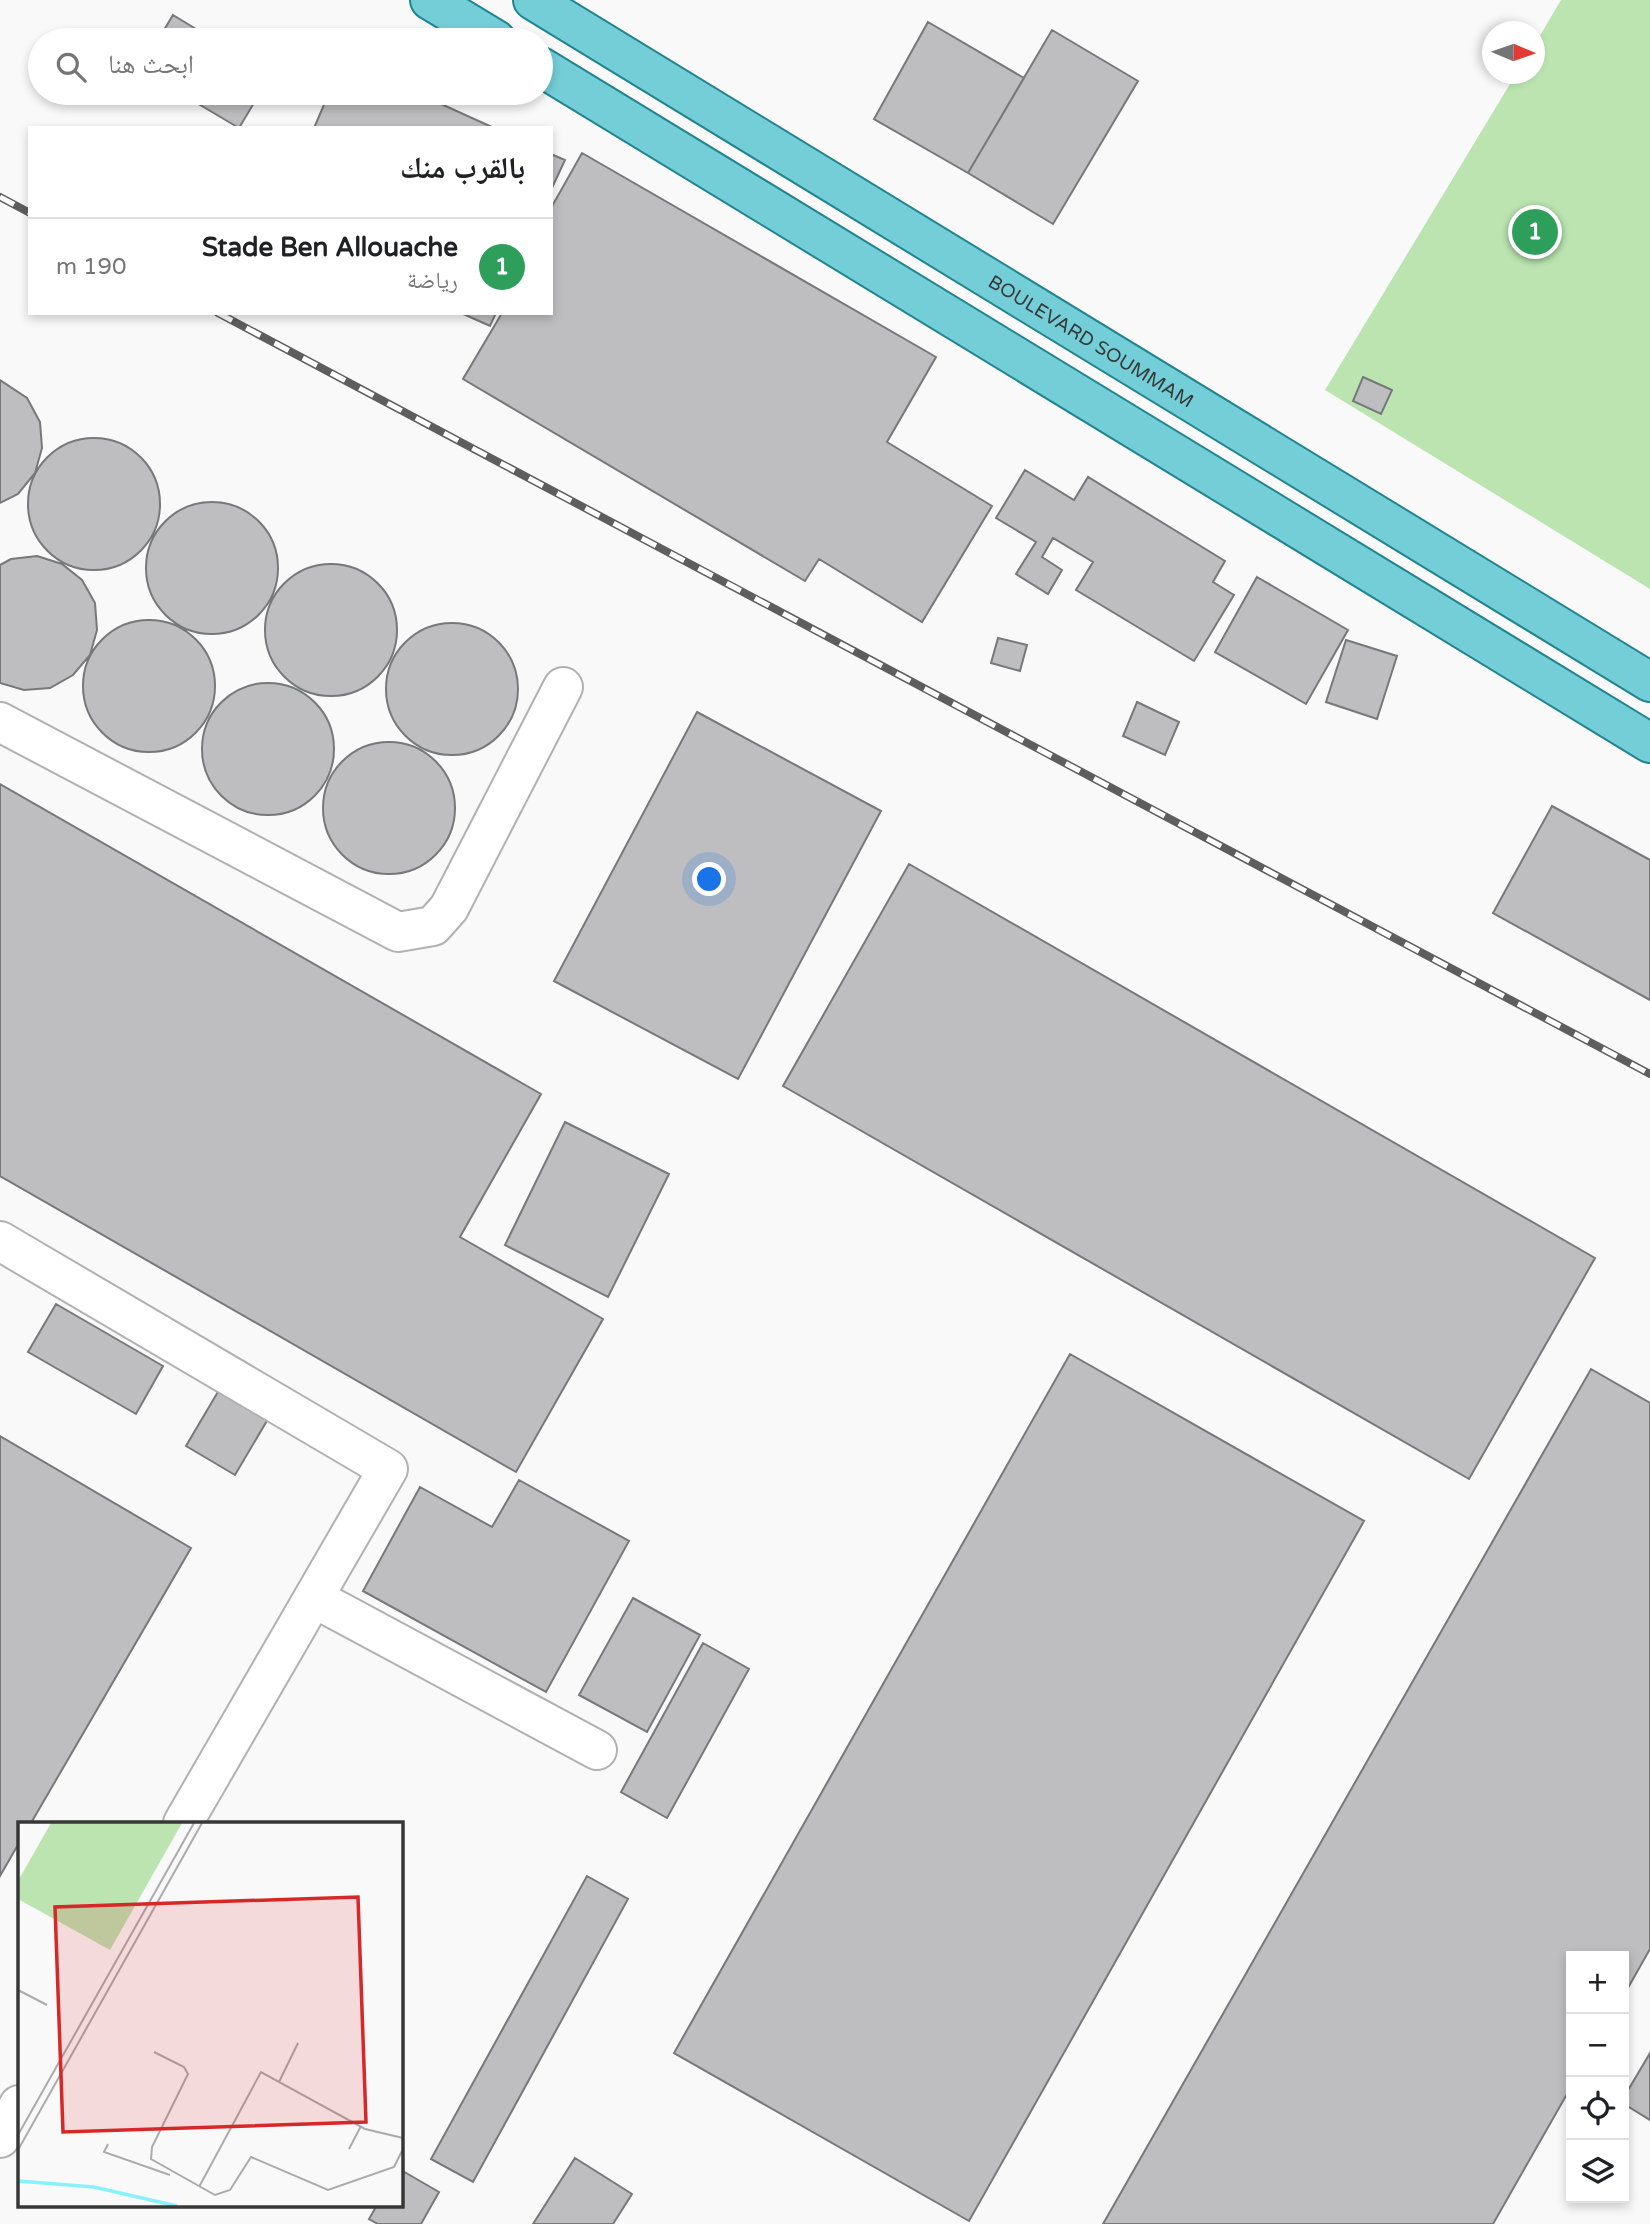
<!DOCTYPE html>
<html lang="ar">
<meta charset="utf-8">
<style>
:root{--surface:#fff;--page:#f2f2f2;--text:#202124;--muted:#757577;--line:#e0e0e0;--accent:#ea580c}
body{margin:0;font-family:"Varela Round","Noto Naskh Arabic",sans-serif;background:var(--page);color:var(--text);direction:rtl}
.controls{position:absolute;right:21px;bottom:21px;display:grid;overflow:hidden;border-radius:0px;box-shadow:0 4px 10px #0003}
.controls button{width:63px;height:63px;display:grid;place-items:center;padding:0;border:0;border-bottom:2px solid var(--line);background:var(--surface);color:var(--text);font:35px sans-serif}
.compass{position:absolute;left:1482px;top:21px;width:63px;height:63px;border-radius:50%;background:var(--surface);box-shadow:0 4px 10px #0003;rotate:92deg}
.you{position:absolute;left:710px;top:880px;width:24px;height:24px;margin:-18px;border:5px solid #fff;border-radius:50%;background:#1a73e8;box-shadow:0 0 0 10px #1a73e833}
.badge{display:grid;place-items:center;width:46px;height:46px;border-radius:50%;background:var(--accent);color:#fff;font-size:23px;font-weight:700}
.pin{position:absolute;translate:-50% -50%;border:4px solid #fff;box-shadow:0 2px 7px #0006}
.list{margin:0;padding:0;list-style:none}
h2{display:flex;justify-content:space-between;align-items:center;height:91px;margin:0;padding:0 28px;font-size:30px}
h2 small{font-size:23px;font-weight:400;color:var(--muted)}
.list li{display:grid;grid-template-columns:46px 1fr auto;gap:21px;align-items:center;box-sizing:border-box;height:98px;padding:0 28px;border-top:2px solid var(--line)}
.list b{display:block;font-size:26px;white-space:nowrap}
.list p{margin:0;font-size:23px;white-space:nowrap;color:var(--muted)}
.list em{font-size:23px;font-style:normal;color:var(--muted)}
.icon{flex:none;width:38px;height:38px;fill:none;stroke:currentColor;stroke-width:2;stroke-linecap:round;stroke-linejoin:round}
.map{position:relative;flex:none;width:1650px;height:2224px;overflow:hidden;direction:ltr}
.search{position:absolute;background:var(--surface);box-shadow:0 4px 10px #0003;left:28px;top:28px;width:525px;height:77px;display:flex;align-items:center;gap:18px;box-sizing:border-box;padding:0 24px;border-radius:38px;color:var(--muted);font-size:26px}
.panel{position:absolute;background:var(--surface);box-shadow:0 4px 10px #0003;left:28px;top:126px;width:525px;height:189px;border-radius:0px;direction:rtl}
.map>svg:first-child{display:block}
.green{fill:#bbe4b1}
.building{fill:#bebec0;stroke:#777879;stroke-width:2}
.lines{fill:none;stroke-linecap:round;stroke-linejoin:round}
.minor-casing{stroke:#b1b1b2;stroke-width:42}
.major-casing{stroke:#21848e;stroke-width:42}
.minor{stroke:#fff;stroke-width:38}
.major{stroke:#73ced7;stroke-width:38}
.rail-casing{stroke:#5e5e5f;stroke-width:8}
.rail{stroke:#fff;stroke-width:5;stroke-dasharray:16;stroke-linecap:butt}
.labels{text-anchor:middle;stroke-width:5;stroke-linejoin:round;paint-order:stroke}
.street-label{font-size:19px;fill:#373738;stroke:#fff}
.inset-river{fill:none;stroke:#88f2fc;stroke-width:3.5}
.inset-road{fill:none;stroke:#ababac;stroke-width:2}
.view{fill:#d62828;fill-opacity:0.15;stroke:#d62828;stroke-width:3.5}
.inset-edge{fill:none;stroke:#373738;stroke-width:3.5}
</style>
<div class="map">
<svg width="1650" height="2224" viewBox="0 0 1650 2224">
<rect width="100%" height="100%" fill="#f9f9fa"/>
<path class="green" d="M1561,0h89v589l-325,-199 191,-316h18l1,-30z"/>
<path class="building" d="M173,15l41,25h-56z
M928,22l96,56 -56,95 -94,-54z
M1052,30l86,51 -85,143 -85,-51z
M180,93h80l-21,35z
M329,93h88l77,35h-180z
M582,153l354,204 -49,85 105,64 -70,116 -103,-63 -14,22 -342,-202 39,-66h49v-105z
M551,154l14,6 -14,30z
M461,313h35l-6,13z
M1363,377l29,13 -11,24 -28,-13z
M0,380l27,18 13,24 2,26 -7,25 -17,21 -18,9z
M28 504a66 66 0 1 1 132 0a66 66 0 1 1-132 0Z
M1025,470l49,30 14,-23 137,84 -12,21 21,13 -40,66 -118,-71 17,-28 -40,-24 -11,19 20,13 -14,24 -32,-20 20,-32 -40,-24z
M146 568a66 66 0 1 1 132 0a66 66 0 1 1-132 0Z
M37,556l25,8 20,16 13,23 2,27 -7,25 -17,20 -23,13 -26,2 -24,-7v-118l11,-6z
M265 630a66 66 0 1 1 132 0a66 66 0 1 1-132 0Z
M1257,577l91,53 -42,74 -91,-52z
M83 686a66 66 0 1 1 132 0a66 66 0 1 1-132 0Z
M386 689a66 66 0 1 1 132 0a66 66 0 1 1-132 0Z
M998,638l29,7 -7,26 -29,-8z
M1346,640l51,16 -20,63 -51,-17z
M202 749a66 66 0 1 1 132 0a66 66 0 1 1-132 0Z
M1137,702l42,20 -14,33 -42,-19z
M697,712l184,99 -143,268 -184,-98z
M323 808a66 66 0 1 1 132 0a66 66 0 1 1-132 0Z
M0,784l541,310 -81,143 143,82 -87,153 -516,-296z
M1552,806l98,54v140l-157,-87z
M909,864l686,394 -126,221 -686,-393z
M565,1122l104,52 -61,123 -103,-52z
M56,1304l107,62 -27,48 -108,-62z
M1070,1354l294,167 -395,700 -295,-168z
M1591,1369l59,34v546l-26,46v-39h-53v131l-78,137h-390z
M219,1390l49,29 -33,56 -49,-29z
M0,1436l191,112 -160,275h-12v20l-19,33z
M519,1480l110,61 -83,151 -183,-101 57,-104 72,40z
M633,1598l67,37 -53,97 -68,-37z
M703,1643l46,26 -82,149 -46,-26z
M587,1876l41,23 -155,283 -42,-23z
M1650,2053v67l-26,-16v-7z
M575,2158l57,36 -19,30h-80z
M401,2170l38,22 -18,32h-43l-9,-5 8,-14h24z"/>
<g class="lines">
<defs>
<path id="minor" d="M0,722l398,210 35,-6 16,-18 114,-221
M0,1241l388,228 -205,354
M314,1598l283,152
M0,2138l19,-33"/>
<g id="major">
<path d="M430,0l66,40"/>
<path id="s1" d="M533,0l1117,682"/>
<path d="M541,67l1109,676"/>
</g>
</defs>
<use href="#minor" class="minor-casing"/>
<use href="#major" class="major-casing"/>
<use href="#minor" class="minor"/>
<use href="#major" class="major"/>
<defs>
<path id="rail" d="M0,197l30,16
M218,313l1432,761"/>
</defs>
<use href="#rail" class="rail-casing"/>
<use href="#rail" class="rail"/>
</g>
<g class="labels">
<g class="street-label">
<text dy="7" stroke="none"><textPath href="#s1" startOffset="654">BOULEVARD SOUMMAM</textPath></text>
</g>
</g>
<g transform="translate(18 1822)">
<rect width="385" height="385" fill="#f9f9fa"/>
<path d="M33,1h131l-72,127 -92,-51v-18z" fill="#bbe4b1"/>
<path class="inset-river" d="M0,359l76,6 83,19"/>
<path class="inset-road" d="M0,168l29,15M136,230l30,15 4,7 -36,73 -1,12 64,36 15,-5 21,-33 77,33 66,-23 9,-18M261,260l19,-39M0,313l176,-312M90,322l-4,8 66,23M331,327l12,-23M0,328l184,-327M181,365l62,-115 104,57 38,9"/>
<path class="view" d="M340,75l8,225 -303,10 -8,-225z"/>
<rect width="385" height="385" class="inset-edge"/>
</g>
</svg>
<div class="controls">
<button>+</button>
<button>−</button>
<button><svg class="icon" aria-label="locate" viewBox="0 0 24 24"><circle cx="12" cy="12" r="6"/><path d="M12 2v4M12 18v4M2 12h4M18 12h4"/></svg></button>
<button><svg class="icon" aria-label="layers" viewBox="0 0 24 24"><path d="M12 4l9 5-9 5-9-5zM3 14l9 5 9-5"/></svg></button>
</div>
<svg class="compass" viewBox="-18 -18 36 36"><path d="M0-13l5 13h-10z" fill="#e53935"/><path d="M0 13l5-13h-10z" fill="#757577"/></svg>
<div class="you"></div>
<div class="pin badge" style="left:1535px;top:232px;background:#2e9e5b">1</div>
<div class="search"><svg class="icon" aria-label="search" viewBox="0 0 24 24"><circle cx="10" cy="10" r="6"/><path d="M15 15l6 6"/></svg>ابحث هنا</div>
<section class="panel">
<h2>بالقرب منك<small></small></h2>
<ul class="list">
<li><span class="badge" style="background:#2e9e5b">1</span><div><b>Stade Ben Allouache</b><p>رياضة</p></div><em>190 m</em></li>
</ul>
</section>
</div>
